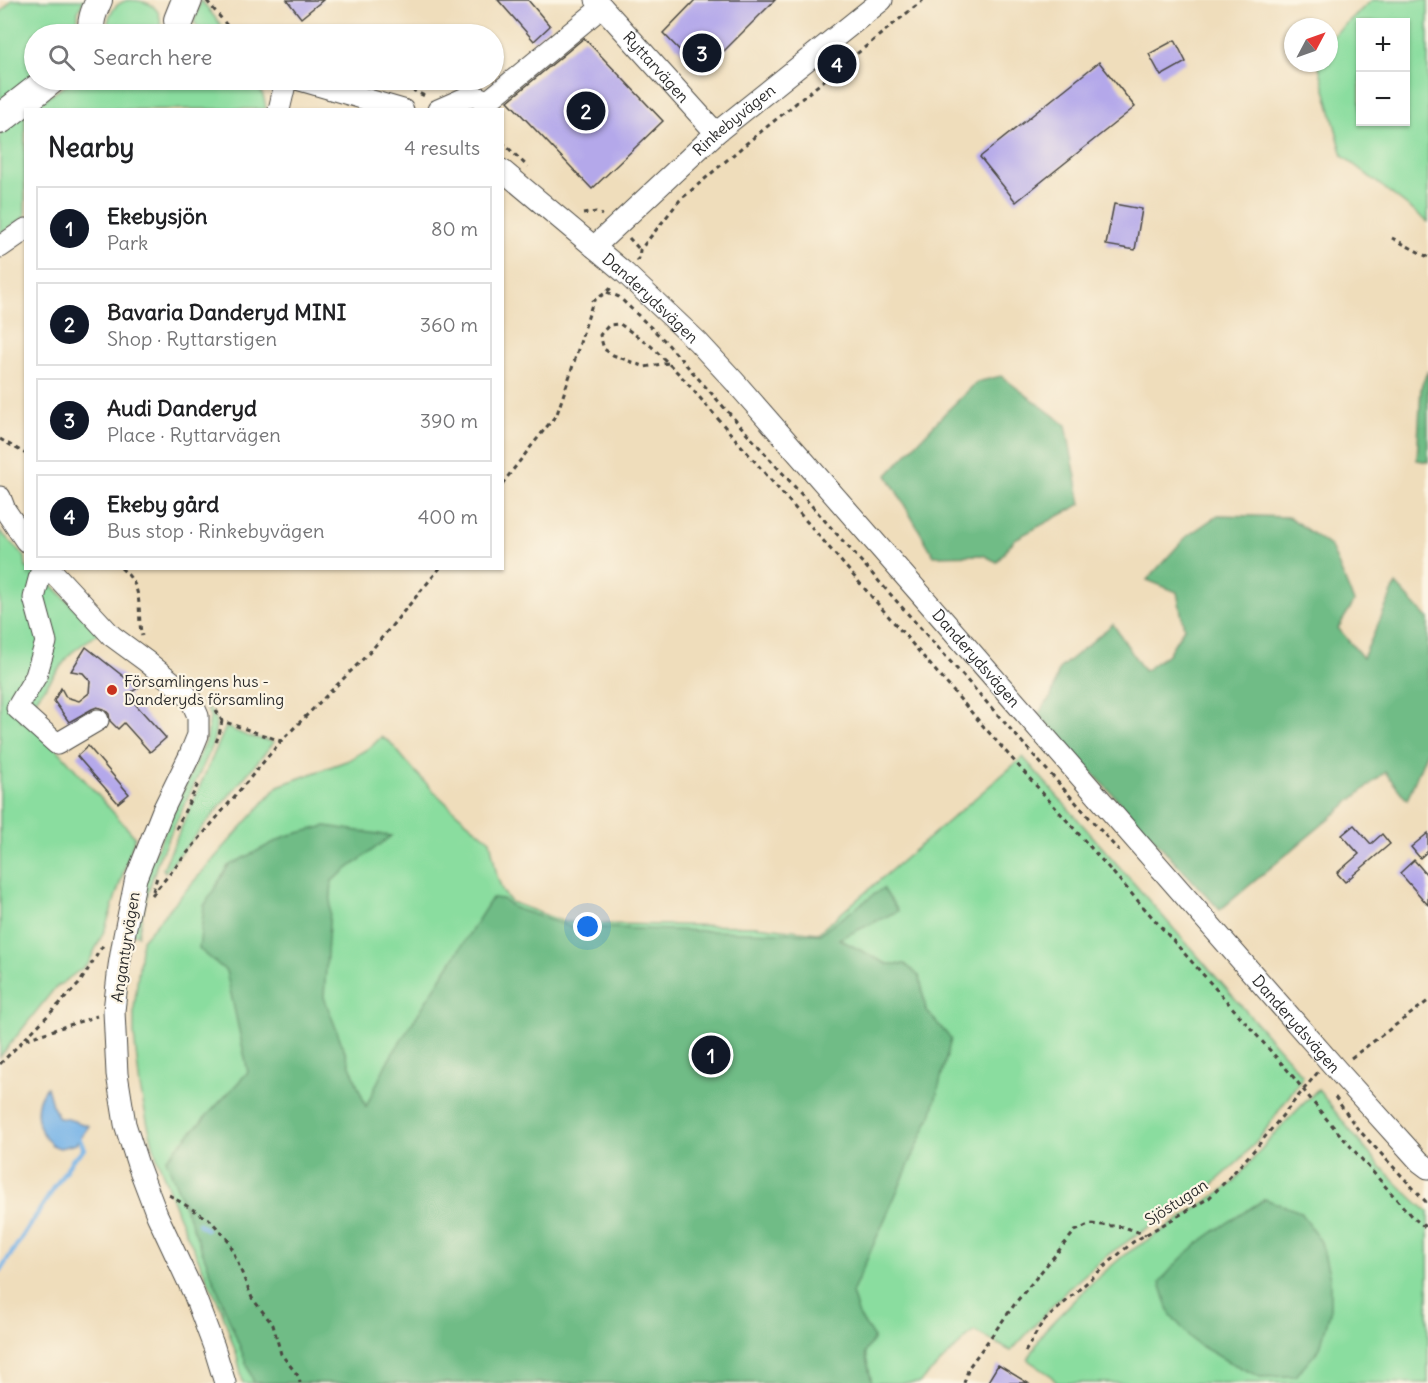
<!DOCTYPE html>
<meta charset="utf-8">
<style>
:root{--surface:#fff;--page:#f6f6f6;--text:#202124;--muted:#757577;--line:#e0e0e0;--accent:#111827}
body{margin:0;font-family:Delius,sans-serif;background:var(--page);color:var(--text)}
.controls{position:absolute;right:18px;top:18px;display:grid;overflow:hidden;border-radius:0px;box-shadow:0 2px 4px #0004}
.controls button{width:54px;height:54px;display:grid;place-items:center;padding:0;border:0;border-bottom:2px solid var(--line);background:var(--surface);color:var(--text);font:30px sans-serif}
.compass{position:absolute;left:1284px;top:18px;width:54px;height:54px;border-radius:50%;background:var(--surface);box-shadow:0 2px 4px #0004;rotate:49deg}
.you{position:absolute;left:588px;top:927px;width:21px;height:21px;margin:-15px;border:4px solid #fff;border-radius:50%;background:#1a73e8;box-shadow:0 0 0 9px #1a73e833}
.badge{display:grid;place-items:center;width:39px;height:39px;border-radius:50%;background:var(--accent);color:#fff;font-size:20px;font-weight:700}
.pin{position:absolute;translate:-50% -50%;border:3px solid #fff;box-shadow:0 2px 6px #0006}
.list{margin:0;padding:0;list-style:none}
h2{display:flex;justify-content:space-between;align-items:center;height:78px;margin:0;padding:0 24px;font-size:26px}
h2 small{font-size:20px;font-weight:400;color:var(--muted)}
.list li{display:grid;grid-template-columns:39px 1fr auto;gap:18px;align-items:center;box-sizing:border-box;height:84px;margin:0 12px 12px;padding:0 12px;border:2px solid var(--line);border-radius:0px}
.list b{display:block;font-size:22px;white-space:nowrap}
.list p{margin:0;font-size:20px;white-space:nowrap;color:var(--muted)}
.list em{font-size:20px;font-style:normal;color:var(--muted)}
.icon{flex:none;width:33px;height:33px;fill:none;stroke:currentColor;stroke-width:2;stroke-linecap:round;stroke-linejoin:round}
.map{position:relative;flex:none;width:1428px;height:1383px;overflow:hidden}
.search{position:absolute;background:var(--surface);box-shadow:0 2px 4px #0004;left:24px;top:24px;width:480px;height:66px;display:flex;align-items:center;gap:15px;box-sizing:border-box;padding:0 21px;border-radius:33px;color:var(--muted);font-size:22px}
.panel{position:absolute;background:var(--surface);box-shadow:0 2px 4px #0004;left:24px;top:108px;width:480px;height:462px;border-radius:0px}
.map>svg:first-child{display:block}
.green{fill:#8add9f;stroke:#5a8465;stroke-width:1.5;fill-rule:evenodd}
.forest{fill:#6fbc86;stroke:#4d7458;stroke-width:1.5}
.water{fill:#74b2e7;stroke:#506e89;stroke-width:1.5}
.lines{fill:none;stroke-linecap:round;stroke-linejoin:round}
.stream{stroke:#74b2e7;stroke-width:4.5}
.building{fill:#b4a8ea}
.minor-casing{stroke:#484641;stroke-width:23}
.major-casing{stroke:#484641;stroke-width:28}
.highway-casing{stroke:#484641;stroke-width:32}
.path{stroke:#484641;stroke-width:3;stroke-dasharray:4.5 4.5;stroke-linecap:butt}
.minor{stroke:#fff;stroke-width:21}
.major{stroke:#fff;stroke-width:26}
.highway{stroke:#fff;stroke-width:30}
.poi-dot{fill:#c8321e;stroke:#fcf5e5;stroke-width:2}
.labels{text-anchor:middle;stroke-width:4.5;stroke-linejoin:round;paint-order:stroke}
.street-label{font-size:16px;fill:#2b2b2b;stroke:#fcf5e5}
.poi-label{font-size:16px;fill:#2b2b2b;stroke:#fcf5e5;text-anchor:start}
</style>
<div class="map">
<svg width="1428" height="1383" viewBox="0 0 1428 1383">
<rect width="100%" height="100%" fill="#fcf5e5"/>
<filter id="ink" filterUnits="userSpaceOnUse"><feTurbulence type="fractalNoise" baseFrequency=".0167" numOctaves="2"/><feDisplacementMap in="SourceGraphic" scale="12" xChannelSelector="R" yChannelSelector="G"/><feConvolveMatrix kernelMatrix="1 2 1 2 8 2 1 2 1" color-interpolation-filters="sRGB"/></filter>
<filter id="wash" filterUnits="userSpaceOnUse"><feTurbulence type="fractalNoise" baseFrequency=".008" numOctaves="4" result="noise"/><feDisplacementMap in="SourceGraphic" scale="24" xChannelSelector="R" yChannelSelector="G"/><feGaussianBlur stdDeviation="1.35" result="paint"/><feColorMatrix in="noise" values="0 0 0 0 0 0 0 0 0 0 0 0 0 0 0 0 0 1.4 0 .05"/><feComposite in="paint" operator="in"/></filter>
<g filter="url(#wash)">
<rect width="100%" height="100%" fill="#efddbb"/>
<path class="green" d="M12,0h72l-6,12 -1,22h-43v43l-34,30v-94z
M128,0c24,0 36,9 32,34h-51c-4,-15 3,-30 19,-34z
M201,0l27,34h-25l-9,-12z
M1372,0h56v222l-85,-66 -25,-93h11v-24zM1360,22h46v100h-46z
M74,80h45l18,1 17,-1h95c12,10 15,13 17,29l-238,1z
M25,111v106l-25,17v-101z
M0,531l25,26 1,11 11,1 61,64 -27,20 -51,67 23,13 92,104 -30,92 -17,35 -34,25 -54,68z
M203,701c17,19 14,22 9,46l-54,113 -13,43 -7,32 -6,-1 14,-61 61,-134 3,-22z
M226,727l21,9 27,6 -109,130 -2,-3z
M381,737l9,5c29,36 62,70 100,98l7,36 6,16 8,10 53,20 32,2 160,2 62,7 205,-176 280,319 -39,56 -24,28 -39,35 -46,28 -46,31 -41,35 -57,62 -37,-20 -55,52h-676l-6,-27 -16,-48 -43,-93 -22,-60 -9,-34 -7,-34 -6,-52v-26l8,-69 136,-154 71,-26 23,-14z
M1318,1089c33,44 68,88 110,123v171h-371l-7,-8 -22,-15 16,-29 42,-43 38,-33 61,-39 47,-32 42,-50z"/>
<path class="forest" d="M1428,371v91l-11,-2 4,-73z
M1001,376l65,49 15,79 -66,35 -18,23 -14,-7 -49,1 -47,-81 59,-63 31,-30z
M1218,515l71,2 42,30 23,55 -16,26 25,30 33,-74 32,35v130l-21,51 -22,-28 -165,138 -182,-196 13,-17 8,-28 54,-45 31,47 24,-17 16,-26 -7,-36 -30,-12 39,-43z
M326,826l65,10 -59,45 -8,116 42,110 20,-43 106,-166 11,1 11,9 57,19 249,7 63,-46 15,23 -59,28 48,25h18l15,13 6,33 25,29 -19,74 -80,180 7,23 15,22 -9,15 7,30h-618l-88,-224 82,-87 -22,-101 -27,-22 5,-43 24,-40 58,-30z
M1265,1199l36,13 20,30 9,35v35l-10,36 -24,28 -36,1 -33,-16 -33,-19 -24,-28 -10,-31c29,-40 65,-58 105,-84z"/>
<path class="water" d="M47,1087l5,18 7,13 9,1 21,7 -13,18 -16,4c-3,-1 -7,-2 -9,-4 -16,-14 -19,-42 -4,-57z"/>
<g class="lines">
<path class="stream" d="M199,1224l7,5
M0,1271l73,-112 11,-10 -4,-9 -4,-5"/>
</g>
<g id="blocks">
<path class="building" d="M287,0h36l-22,18z
M498,0h30l22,26 -16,15z
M695,0h80l-73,73 -39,-40z
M584,38l79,83 -71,68 -84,-88z
M1175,40l11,22 -25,14 -12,-22z
M1099,62l36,45 -119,95 -36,-45z
M1114,204l28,5 -7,41 -29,-5z
M86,647l52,41 -11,7 39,43 -16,14 -26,-29 -6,6 -8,-8 -1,-7 -5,-5 -7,-2 -5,2 -23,13 -15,-21 7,-13 5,9 13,4 10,-8 1,-12 -7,-8 -12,-2z
M88,746l41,48 -11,9 -41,-47z
M1354,825l17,19 11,-10 8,10 -45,38 -8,-9 22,-19 -17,-19z
M1428,833v18l-8,7 -9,-11z
M1414,860l14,16v29l-28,-32z
M998,1365l30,18h-41z"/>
</g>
</g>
<g filter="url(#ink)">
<use href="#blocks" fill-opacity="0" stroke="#484641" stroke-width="1.5"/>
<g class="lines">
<defs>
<g id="minor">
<path id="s1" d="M596,0l120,133"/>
<path d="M300,80l103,30"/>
<path d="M279,110l7,-30"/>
<path d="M438,110l34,-15 16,6 114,-94"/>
<path id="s2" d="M502,170l123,103 73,69 37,40 602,688 83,92 8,6"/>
<path d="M0,247l26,-18"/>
<path id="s3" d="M594,247l122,-114 166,-133"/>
<path d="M0,497l5,13 21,31"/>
<path d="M42,568l-8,30 12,44 -10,34 -19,32 40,36 41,-24"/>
<path d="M49,568l63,68 34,25 36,29 9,10 7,16v19l-9,22 -26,53 -27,68 -12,58 -5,30 -5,45 3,63 8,50 13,41 19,50 37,79 20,53 11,36"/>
</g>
<path id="major" d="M92,34c-3,-12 2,-23 7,-34"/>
<path id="highway" d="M179,20l8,-20
M0,119l50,-39"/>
</defs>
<use href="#minor" class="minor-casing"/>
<use href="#major" class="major-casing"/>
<use href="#highway" class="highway-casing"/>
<path class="path" d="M207,1l27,33
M368,80l38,7 21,10
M502,142l26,25
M583,214l13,-2 6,3
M629,238l11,12
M1392,238l36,19
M636,261l3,-3 1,-8 40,-50 67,-57 176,-143
M607,292l12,5 45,43 455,511
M668,363l-23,4 -32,-12 -9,-6 -4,-14 9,-10 11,-1 31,22 30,30 304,352 306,346 33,42 88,101 16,12
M0,439l26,15
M502,484l31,-40 24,-30 13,-39 23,-74 14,-9 6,-6
M121,568c4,4 8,7 10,11 12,15 6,39 11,57
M216,710l6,11 59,20
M216,742l3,-7 3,-14
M176,829l22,-45
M153,891l4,-14
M152,895l129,-154 88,-88 71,-85
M26,1039l71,-23
M1351,1058l77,-57
M0,1064l79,-80 26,-42
M1335,1097l22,31 71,76
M169,1195l41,25 19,21 23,57 21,27 8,29 18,23 1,6
M1025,1352l17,-29 62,-56 29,-25 76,-44 17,-17 30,-33 62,-76
M964,1383l5,-16 48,-66 58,-70 16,-7 33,3 22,8"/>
<use href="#minor" class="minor"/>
<use href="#major" class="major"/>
<use href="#highway" class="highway"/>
</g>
</g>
<circle class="poi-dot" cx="112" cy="690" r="6"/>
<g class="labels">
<g class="street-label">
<text dy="6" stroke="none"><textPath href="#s1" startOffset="90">Ryttarvägen</textPath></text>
<text dy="6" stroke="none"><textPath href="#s3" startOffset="189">Rinkebyvägen</textPath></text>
<text dy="6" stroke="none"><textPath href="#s2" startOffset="196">Danderydsvägen</textPath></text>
<text dy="6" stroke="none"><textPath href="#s2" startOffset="682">Danderydsvägen</textPath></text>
<text transform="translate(125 947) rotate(-81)" y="6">Angantyrvägen</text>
<text dy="6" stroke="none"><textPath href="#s2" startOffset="1168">Danderydsvägen</textPath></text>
<text transform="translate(1176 1202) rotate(-33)" y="6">Sjöstugan</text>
</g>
<g class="poi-label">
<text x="124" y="687">Församlingens hus -<tspan x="124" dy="18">Danderyds församling</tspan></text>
</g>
</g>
</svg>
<div class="controls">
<button>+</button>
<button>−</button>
</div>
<svg class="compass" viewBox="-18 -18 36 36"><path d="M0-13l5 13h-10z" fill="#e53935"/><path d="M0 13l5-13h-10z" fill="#757577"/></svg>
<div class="you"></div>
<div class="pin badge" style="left:711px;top:1055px">1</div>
<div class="pin badge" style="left:586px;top:111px">2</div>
<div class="pin badge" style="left:702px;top:53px">3</div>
<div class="pin badge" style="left:837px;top:64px">4</div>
<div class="search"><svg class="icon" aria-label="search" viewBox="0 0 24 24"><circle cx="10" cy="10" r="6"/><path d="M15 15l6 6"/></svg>Search here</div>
<section class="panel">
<h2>Nearby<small>4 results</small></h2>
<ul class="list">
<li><span class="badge">1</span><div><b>Ekebysjön</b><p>Park</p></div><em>80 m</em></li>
<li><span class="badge">2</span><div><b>Bavaria Danderyd MINI</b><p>Shop · Ryttarstigen</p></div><em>360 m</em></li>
<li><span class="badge">3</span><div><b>Audi Danderyd</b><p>Place · Ryttarvägen</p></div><em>390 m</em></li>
<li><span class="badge">4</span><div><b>Ekeby gård</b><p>Bus stop · Rinkebyvägen</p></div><em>400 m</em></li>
</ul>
</section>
</div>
